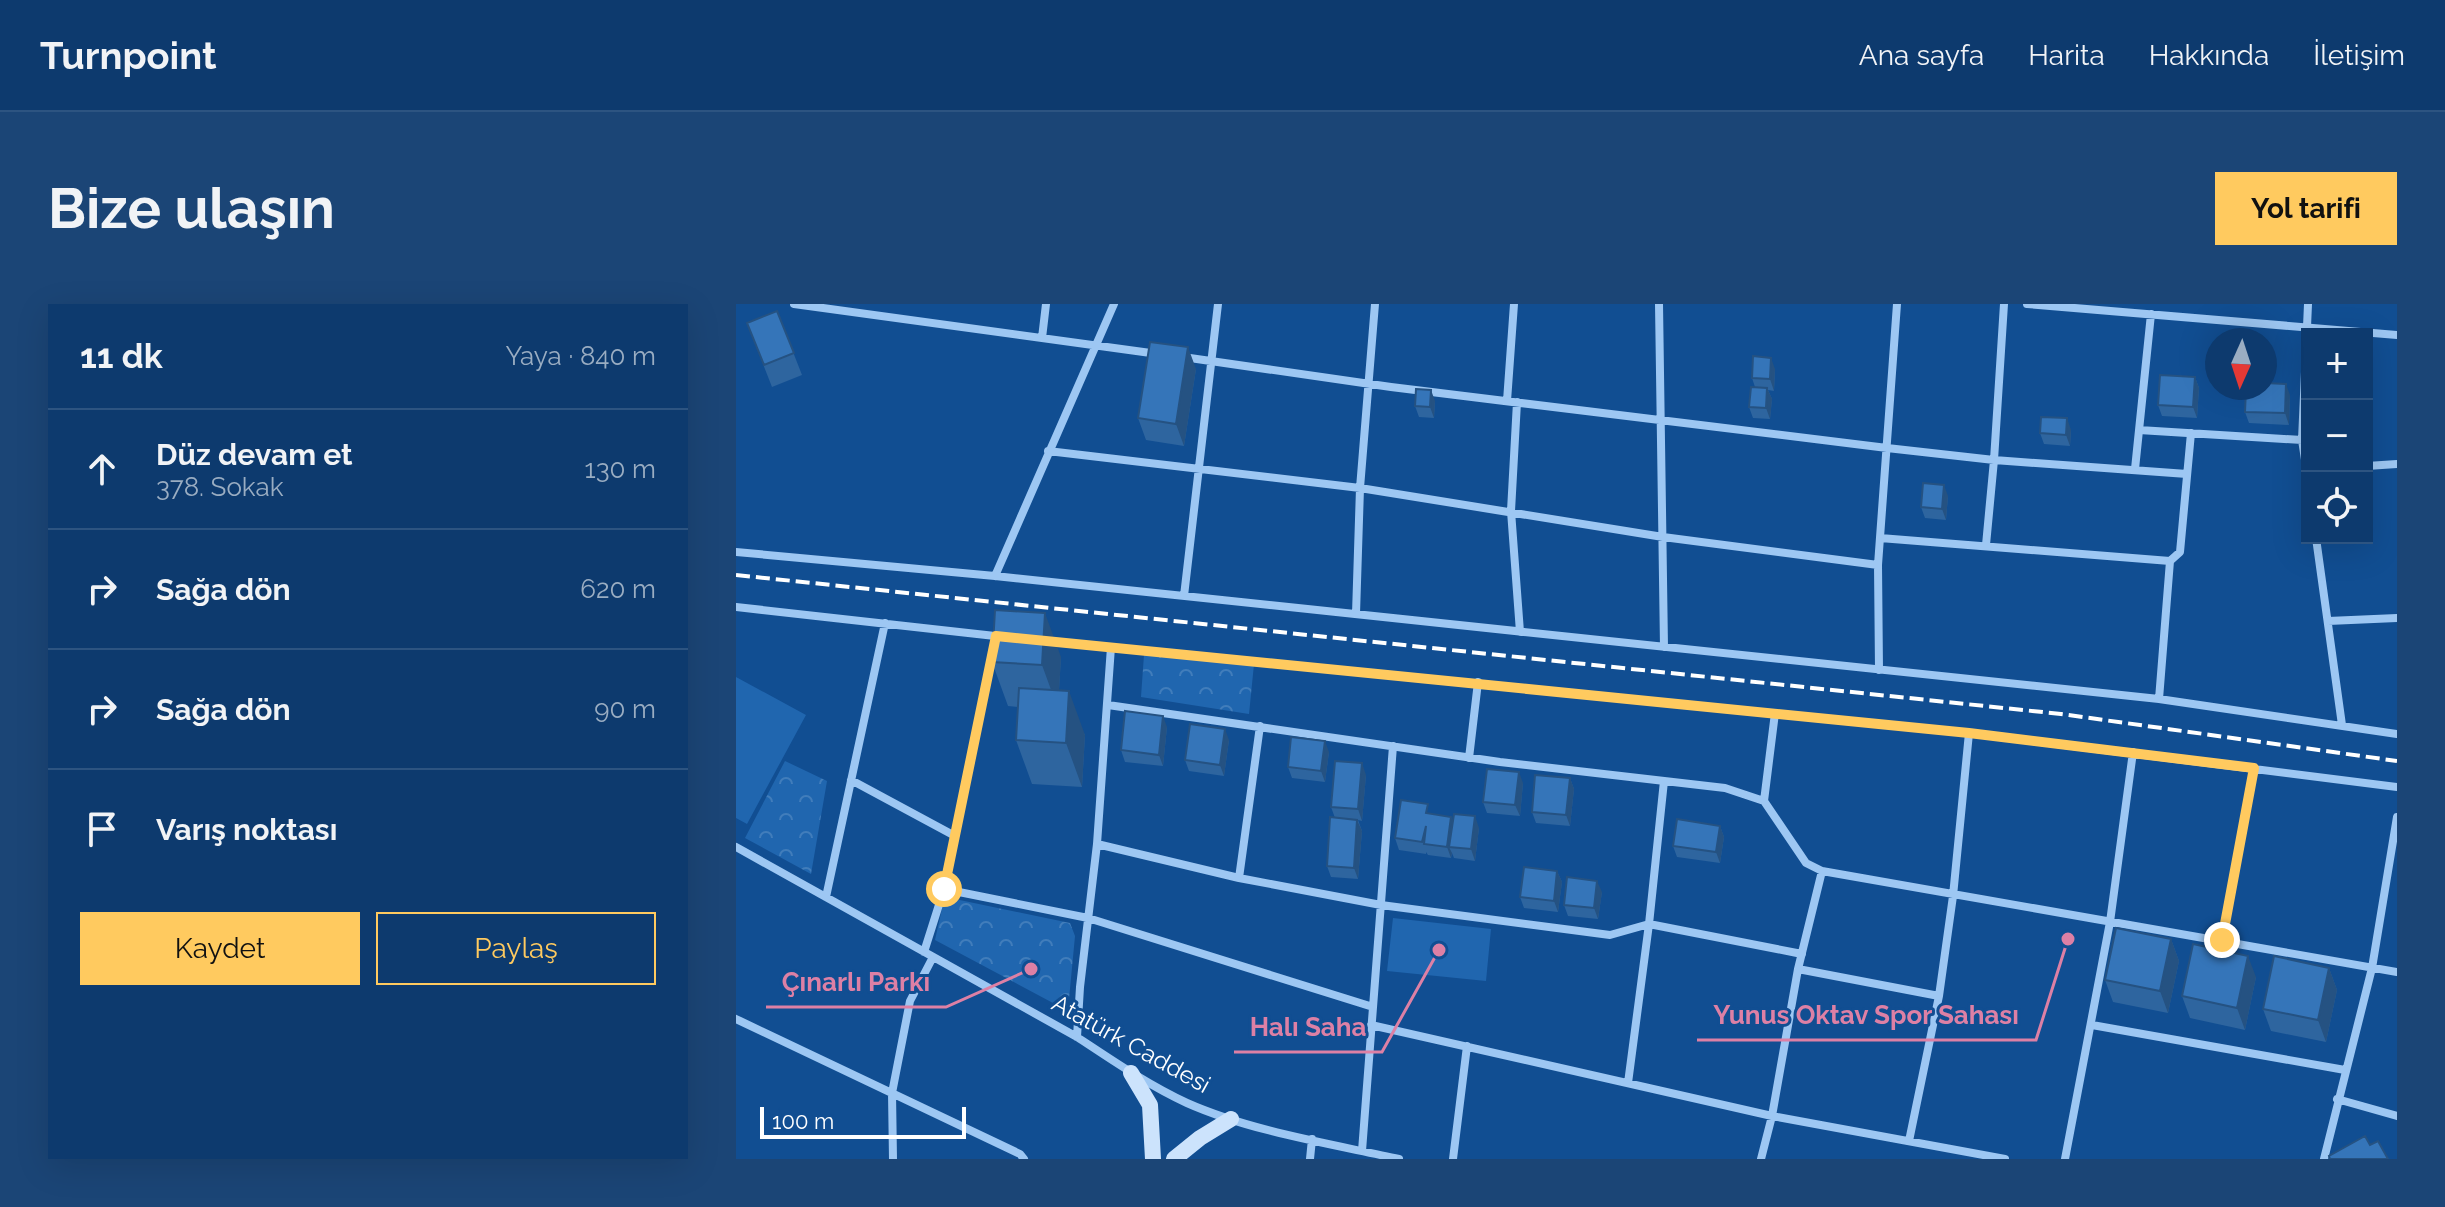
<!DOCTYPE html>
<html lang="tr">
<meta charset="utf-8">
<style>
:root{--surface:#0d3a6e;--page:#1b4576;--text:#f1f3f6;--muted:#9aadc2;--line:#2d5481;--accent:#ffca5f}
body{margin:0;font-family:Raleway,sans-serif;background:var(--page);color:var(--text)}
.controls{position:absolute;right:24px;top:24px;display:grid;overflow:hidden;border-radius:0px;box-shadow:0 8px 32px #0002}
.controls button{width:72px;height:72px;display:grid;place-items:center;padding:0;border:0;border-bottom:2px solid var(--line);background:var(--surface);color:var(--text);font:40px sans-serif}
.compass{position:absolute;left:1469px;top:24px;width:72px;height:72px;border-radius:50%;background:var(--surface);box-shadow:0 8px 32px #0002;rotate:183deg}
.scale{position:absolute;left:24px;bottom:20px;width:206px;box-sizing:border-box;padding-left:8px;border:4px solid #fff;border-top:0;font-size:22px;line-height:28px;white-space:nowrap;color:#fff;-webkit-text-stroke:6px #114e92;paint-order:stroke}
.stop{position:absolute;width:24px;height:24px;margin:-18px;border:6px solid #ffca5f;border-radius:50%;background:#fff}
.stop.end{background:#ffca5f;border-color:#fff;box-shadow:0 2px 8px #0008}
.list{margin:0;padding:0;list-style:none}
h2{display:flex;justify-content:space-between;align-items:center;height:104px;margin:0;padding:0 32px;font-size:34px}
h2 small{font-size:26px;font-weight:400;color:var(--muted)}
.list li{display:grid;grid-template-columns:52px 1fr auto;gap:24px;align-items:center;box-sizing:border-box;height:120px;padding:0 32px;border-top:2px solid var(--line)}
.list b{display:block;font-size:30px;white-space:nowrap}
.list p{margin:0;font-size:26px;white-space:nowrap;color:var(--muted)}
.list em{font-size:26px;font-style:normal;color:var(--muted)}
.actions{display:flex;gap:16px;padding:24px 32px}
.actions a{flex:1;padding:18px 0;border:2px solid var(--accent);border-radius:0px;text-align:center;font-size:28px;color:var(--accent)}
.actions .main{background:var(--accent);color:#111}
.icon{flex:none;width:44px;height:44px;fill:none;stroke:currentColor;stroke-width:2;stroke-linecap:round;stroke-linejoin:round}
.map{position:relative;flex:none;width:1661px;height:855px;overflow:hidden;border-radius:0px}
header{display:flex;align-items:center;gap:48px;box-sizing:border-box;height:112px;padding:0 40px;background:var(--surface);border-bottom:2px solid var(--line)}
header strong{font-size:38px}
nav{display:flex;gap:44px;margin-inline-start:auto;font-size:28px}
.intro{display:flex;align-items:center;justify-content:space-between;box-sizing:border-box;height:192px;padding:0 48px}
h1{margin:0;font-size:56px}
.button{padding:20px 36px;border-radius:0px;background:var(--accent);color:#111;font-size:28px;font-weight:700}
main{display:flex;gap:48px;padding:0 48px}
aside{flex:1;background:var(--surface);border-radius:0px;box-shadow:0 8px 32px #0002}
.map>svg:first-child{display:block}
.park{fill:url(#park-crowns)}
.pitch{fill:#2066af}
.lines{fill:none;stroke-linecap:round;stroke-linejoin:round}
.street{stroke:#9dc7f3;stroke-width:8}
.secondary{stroke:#cce3fc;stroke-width:16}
.rail{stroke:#fff;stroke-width:4;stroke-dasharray:14 6;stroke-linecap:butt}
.wall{fill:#2e659f}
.shaded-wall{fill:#255282}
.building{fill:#3575b9;stroke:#255282;stroke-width:2}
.route{stroke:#ffca5f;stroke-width:10}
.labels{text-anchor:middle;stroke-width:6;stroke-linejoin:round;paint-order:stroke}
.street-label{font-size:24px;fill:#fff;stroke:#114e92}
.leader{fill:none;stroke:#dd80a5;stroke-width:3}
.callout-dot{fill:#dd80a5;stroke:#114e92;stroke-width:3}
.callout-label{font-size:26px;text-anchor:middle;font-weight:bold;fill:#dd80a5;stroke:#114e92;stroke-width:6;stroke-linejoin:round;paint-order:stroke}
</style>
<header>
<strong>Turnpoint</strong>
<nav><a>Ana sayfa</a><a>Harita</a><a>Hakkında</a><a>İletişim</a></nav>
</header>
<div class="intro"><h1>Bize ulaşın</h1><a class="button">Yol tarifi</a></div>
<main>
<aside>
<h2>11 dk<small>Yaya · 840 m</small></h2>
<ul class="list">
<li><svg class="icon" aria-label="ahead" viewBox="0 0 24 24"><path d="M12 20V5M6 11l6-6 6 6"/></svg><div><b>Düz devam et</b><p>378. Sokak</p></div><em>130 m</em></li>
<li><svg class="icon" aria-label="right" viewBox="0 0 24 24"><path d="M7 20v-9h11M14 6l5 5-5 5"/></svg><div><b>Sağa dön</b></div><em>620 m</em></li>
<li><svg class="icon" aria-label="right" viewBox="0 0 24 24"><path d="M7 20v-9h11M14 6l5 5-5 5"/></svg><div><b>Sağa dön</b></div><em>90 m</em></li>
<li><svg class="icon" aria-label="arrive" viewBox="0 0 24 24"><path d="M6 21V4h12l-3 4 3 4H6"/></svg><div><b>Varış noktası</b></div></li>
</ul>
<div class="actions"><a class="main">Kaydet</a><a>Paylaş</a></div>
</aside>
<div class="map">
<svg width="1661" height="855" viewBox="0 0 1661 855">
<defs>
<pattern id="park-crowns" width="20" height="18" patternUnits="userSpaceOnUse" patternTransform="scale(2)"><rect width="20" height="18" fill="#2066af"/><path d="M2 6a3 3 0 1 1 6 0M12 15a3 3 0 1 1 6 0" fill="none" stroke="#417dbb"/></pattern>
</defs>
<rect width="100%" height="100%" fill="#114e92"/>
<path class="park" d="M408,351l110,9 -5,50 -108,-17z
M49,457l42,20 -16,93 -66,-36z
M214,594l120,25 5,13 -6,63 -16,4 -118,-63 9,-40z"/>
<path class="pitch" d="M0,373l70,38 -59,109 -11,-6z
M657,614l98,11 -5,52 -99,-10z"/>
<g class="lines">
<path class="street" d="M58,0l364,50
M923,0l5,343
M1291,0l370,31
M306,34l4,-34
M447,53l208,30 496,61 107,12 193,14
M771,97l7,-97
M781,98l-6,109 9,121
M1403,126l163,10
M312,147l312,37 303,49 215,28
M1631,162l30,-2
M1399,165l16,-155
M1571,169l-5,-33 6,-136
M1144,234l290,23 10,-9 11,-119
M1580,234l26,187
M1250,241l8,-85 10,-156
M0,248l259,24 1164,123 238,35
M259,272l119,-272
M448,292l34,-292
M0,303l268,30
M620,310l4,-126 15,-184
M1592,317l69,-3
M310,337l923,92 428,54
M1143,366l-1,-105 19,-261
M1423,395l11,-138
M372,401l392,57 225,26 39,13 42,62 16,8 575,101
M733,454l9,-76
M115,476l104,56
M1028,497l11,-88
M361,540l142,34 142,27 229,30 39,-11 153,30
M0,543l341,190c35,23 71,48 110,66 63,28 144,41 212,56
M503,574l21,-152
M208,585l144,29 285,89
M90,593l59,-274
M1486,636l32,-172
M188,648l20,-63 51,-248
M1062,665l141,27
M0,715l284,135 4,5
M635,721l401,91 233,43
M1356,721l253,45
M341,733l3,-50 17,-143 14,-197
M892,779l21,-159 15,-143
M1601,795l60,17
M1173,837l30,-145 14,-100 16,-163
M626,847l31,-405
M157,855l-1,-66 18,-92 23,-44
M574,855l2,-20
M717,855l14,-113
M1025,855l11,-43 26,-147 24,-98
M1329,855l45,-237 23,-170
M1588,855l48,-191 25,-151"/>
<path class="secondary" d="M395,769l19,32 3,54
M438,855l26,-21 31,-19"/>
<path class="rail" d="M0,271l1325,139 336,47"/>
</g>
<path class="wall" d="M41,7l25,64 -30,12 -25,-64z
M460,65l-12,77 -38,-6 -8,-22z
M1039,65l-1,22 -6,-1 4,9 -2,20 -17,-1 -4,-11 6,-20 -3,-9z
M1459,73l4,11 -2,30 -35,-2 -4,-11z
M1554,91l-1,30 -40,-2 -4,-11z
M699,97l-1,17 -15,-1 -4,-11z
M1335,126l-1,16 -26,-2 -4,-11z
M1212,192l-2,24 -21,-2 -4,-11z
M325,353l-2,33 26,45 -3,52 -50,-3 -16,-44 2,-33 -10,-1 -16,-44z
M431,423l-4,39 -38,-4 -4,-12z
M493,436l-5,36 -35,-5 -4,-11z
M593,448l-4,30 -33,-4 -4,-11z
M630,471l-4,46 -4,-1 4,11 -4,48 -27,-2 -4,-11 8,-48 -4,-11z
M834,474l4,11 -4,37 -34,-3 -4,-11z
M787,479l-3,33 -33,-3 -4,-11z
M695,510l20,3 2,4 26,7 -4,33 -21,-3 -2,-5 -1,5 -23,-3 -2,-3v2l-27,-4 -4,-12z
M984,522l4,11 -4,26 -43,-6 -4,-11z
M821,567l5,11 -4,30 -34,-4 -4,-11z
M866,588l-4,27 -30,-3 -4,-11z
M1435,635l8,22 -11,52 -55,-11 -8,-22z
M1593,664l8,22 -11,52 -55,-11 -8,-22z
M1520,673l-11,53 -55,-12 -8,-22z"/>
<path class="shaded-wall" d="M452,43l8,22 -12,77 -8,-22z
M1035,54l4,11 -1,22 -4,-12z
M1459,73l4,11 -2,30 -4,-11z
M1550,80l4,11 -1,30 -4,-12z
M1031,84l5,11 -2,20 -4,-11z
M695,86l4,11 -1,17 -4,-11z
M1331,114l4,12 -1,16 -4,-11z
M1208,181l4,11 -2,24 -4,-11z
M309,309l16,44 -3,52 -16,-44z
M333,387l16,44 -3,52 -16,-44z
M427,412l4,11 -4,39 -4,-11z
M489,425l4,11 -5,36 -4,-11z
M589,437l4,11 -4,30 -4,-11z
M626,459l4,12 -4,46 -4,-12z
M783,468l4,11 -3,33 -5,-11z
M834,474l4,11 -4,37 -4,-11z
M739,512l4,12 -4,33 -4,-12z
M715,513l4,11 -6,19 3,6 -1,5 -4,-11z
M621,516l5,11 -4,48 -4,-11z
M984,522l4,11 -4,26 -4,-11z
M821,567l5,11 -4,30 -4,-11z
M861,577l5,11 -4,27 -4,-11z
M1435,635l8,22 -11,52 -8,-22z
M1512,652l8,21 -11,53 -8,-22z
M1593,664l8,22 -11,52 -8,-22z"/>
<path class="building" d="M41,7l17,42 -30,12 -17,-42z
M414,38l38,5 -12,77 -38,-6z
M1017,52l18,2 -1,21 -18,-1z
M1424,71l35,2 -2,30 -35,-2z
M1529,79l21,1 -1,29 -40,-1 1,-24h19z
M1015,83l16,1 -1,20 -17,-1z
M680,85l15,1 -1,17 -15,-1z
M1305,113l26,1 -1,17 -26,-2z
M1187,179l21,2 -2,24 -21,-2z
M259,306l50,3 -3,52 -50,-3z
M283,384l50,3 -3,52 -50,-3z
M389,407l38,5 -4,39 -38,-5z
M454,420l35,5 -5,36 -35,-5z
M555,433l34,4 -4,30 -33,-4z
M599,457l27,2 -4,46 -27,-2z
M751,465l32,3 -4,33 -32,-3z
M799,471l35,3 -4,37 -34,-3z
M665,496l27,4 -2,9 25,4 -4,30 -23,-3 2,-18 -4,16 -27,-4z
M718,510l21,2 -4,33 -22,-2z
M594,513l27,3 -3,48 -27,-2z
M941,515l43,7 -4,26 -43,-6z
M788,563l33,4 -3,30 -34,-4z
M831,573l30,4 -3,27 -30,-3z
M1380,624l55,11 -11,52 -55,-11z
M1457,640l55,12 -11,52 -55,-12z
M1538,652l55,12 -11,52 -55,-11z
M1629,832l5,9 8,-4 10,18h-58l-1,-3z"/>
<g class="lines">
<path class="route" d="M208,585l52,-253 973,97 285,35 -32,172"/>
</g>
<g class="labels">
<g class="street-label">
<text transform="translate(395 740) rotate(29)" y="8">Atatürk Caddesi</text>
</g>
</g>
<path class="leader" d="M295 665L210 703H30M1332 635L1300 736H961M703 646L646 748H498"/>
<g class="callout-dot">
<circle cx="295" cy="665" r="8"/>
<circle cx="1332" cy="635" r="8"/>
<circle cx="703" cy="646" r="8"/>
</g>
<g class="callout-label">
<text x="120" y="687">Çınarlı Parkı</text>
<text x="1130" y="720">Yunus Oktav Spor Sahası</text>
<text x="572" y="732">Halı Saha</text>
</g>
</svg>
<div class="controls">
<button>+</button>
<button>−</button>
<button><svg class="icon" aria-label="locate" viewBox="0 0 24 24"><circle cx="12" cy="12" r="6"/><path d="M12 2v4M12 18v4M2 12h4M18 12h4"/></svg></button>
</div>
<svg class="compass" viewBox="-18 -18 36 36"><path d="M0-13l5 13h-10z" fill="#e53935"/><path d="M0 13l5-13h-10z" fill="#9aadc2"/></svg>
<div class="scale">100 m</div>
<div class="stop" style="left:208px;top:585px"></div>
<div class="stop end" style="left:1486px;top:636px"></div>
</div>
</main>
